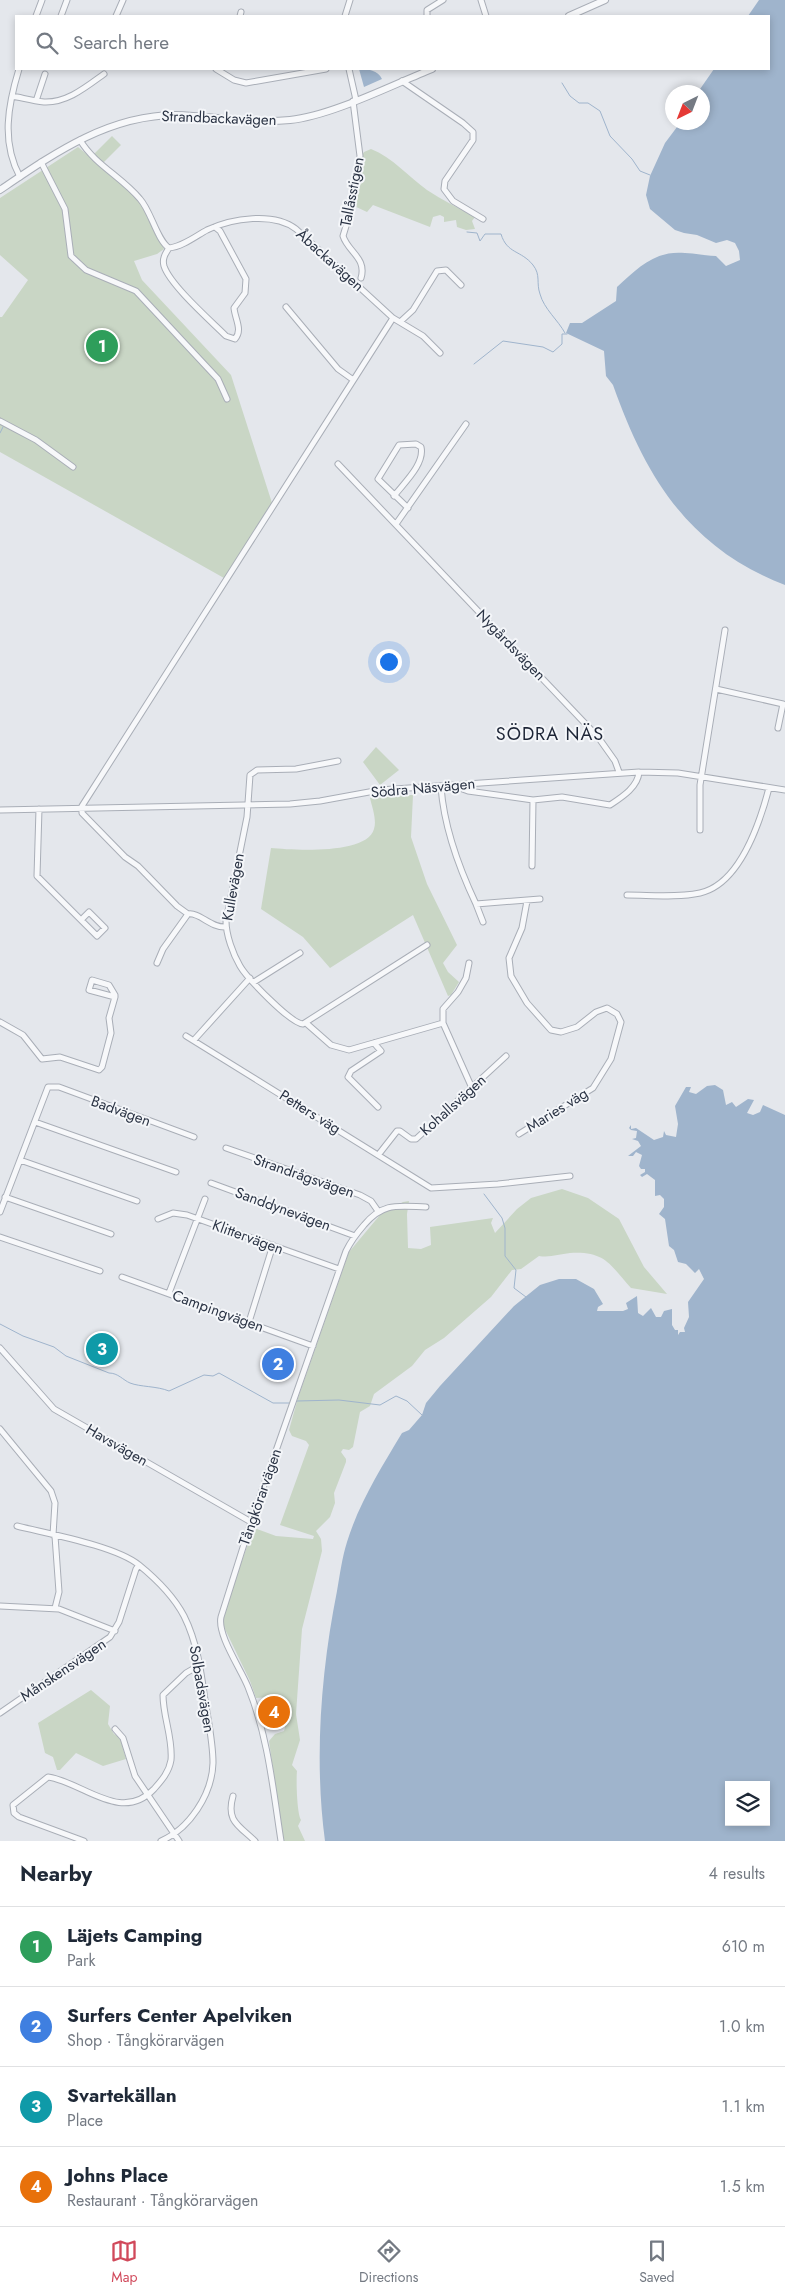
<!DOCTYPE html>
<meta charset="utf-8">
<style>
:root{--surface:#fff;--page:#f2f2f3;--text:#1f2937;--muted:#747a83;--line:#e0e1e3;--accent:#d1495b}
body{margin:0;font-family:Jost,sans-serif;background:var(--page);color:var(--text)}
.controls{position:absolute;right:15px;bottom:15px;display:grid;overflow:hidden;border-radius:0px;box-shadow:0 2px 8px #0003}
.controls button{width:45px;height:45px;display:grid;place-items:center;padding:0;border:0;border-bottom:1px solid var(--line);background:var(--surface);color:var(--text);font:25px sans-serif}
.compass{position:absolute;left:665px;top:85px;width:45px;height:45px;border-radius:50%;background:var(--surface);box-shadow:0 2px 8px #0003;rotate:222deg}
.you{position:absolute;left:388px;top:661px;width:18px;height:18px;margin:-12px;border:4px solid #fff;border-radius:50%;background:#1a73e8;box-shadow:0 0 0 8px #1a73e833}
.badge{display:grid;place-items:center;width:32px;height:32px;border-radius:50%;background:var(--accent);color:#fff;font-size:16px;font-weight:700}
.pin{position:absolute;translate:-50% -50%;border:2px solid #fff;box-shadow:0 1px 5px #0006}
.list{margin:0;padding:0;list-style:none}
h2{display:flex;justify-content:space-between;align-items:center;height:65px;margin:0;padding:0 20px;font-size:21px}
h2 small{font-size:16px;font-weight:400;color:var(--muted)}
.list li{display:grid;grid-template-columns:32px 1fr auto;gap:15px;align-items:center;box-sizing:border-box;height:80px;padding:0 20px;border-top:1px solid var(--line)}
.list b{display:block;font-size:19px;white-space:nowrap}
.list p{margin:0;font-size:16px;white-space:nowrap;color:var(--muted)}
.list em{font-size:16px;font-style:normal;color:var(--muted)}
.icon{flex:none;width:28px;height:28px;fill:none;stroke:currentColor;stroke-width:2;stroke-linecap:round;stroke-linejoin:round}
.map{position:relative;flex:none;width:785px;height:1841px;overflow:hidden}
.search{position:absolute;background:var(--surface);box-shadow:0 2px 8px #0003;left:15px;right:15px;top:15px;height:55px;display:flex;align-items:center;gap:12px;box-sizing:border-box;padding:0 18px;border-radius:0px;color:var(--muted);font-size:19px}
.sheet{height:385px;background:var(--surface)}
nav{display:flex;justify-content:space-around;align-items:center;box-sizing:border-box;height:70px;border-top:1px solid var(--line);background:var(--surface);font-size:14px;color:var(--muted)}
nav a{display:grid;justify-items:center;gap:2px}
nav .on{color:var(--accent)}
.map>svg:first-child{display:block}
.green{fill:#c9d6c5}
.water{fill:#9fb4cc;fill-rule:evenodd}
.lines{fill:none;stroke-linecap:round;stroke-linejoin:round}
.stream{stroke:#9fb4cc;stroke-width:1}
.minor-casing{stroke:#a9aeb7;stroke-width:7}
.tertiary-casing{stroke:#a9aeb7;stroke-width:8}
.minor{stroke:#f7f8fa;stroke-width:5}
.tertiary{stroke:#f7f8fa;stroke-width:6}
.labels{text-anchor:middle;stroke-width:4;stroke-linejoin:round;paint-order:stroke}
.street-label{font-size:15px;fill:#2b3445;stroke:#f4f6f9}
.quarter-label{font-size:18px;letter-spacing:1px;fill:#1d2536;stroke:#f4f6f9}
</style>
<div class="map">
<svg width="785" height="1841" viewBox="0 0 785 1841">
<rect width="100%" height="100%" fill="#e4e7ec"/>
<path class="green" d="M112,136l9,9 -18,18 -9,-9z
M78,147l53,44 15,18 18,40 -7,5 -23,7 8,19 89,95 41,128 -48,75 -224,-126v-135h2l26,-37 -28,-25v-57z
M371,149c21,8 38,28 56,41 15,10 32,18 48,27l-3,4 3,8 -9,1 -9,-3 -1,-7 -12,2v-5l-4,-2 -7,2 -3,10 -57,-22 -6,7 -15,-7 10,-33 -1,-15 3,-5z
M376,747l23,23 -19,15 -17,-23z
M378,795h35l-2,42 16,47 30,61 -14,18 5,9 11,10 -8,13 -3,1 -35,-81 -83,53 -27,-31 -42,-28 10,-61c22,2 96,7 103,-19 3,-9 -2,-22 -4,-31z
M562,1189l26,9 31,21 25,48 23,27 -36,-6c-21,-23 -25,-37 -61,-35 -11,1 -20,5 -31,3l-18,13 -9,1 -21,27 -47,41 -19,12 -13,16 -38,28 -4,12 -10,6 -7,35 -4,3 -6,-1 -2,3 5,7v3l-12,31 1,10 -5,14 -14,14 5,8 1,12 -20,78 -6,85 4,26 -8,25 5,6c-1,9 0,43 4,49l-3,6 7,15h-22l-14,-100 6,-7 9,-3c4,-12 0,-24 -5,-35l-23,2 -6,-17 -27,-56 2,-15 28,-81h4l19,7 37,3 1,-3 -34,-11 29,-80 -3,-4 -14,-5 -3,-6 9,-32 51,-146 31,-37 23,-13 6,-1 -2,13 1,34 13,1 10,-4 -1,-18 63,-9 -2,5 4,10 22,-24 14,-11z
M91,1690l19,16 -2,18 6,10 6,4 6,21 -23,7 -27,-13 -16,17h-3l-4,-13 -8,-4 -7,-30z"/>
<path class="water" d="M759,0h26v585c-96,-37 -139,-107 -172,-200l-7,-9 -2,-25 -38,-18 4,-10h12l34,-22 1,-14c21,-19 38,-37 68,-34 10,0 20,3 31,3l10,10 14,-6 -1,-9 -4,-8 -8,-3 -11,3 -19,-8 -13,-2 -9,-3 -25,-21 -4,-14 4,-19 15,-33 15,-20 22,-1v-30h-4l16,-23h55v-53h-21z
M359,69c9,0 19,1 23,10l-18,8z
M715,1085l8,5 3,15 6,-3 4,5 12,-8 6,1 -7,13 6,2 7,-3 3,-7 22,10v726h-460c-11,-82 -4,-170 12,-250 3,-17 5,-33 10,-49 12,-39 34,-74 55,-109l7,-3 13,-15 4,-12 14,-17 74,-80 26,-21 19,-6h17l18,10 9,15 -5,3 -1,4h26l5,-2 -2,-6 11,-7 1,17 5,3 8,-8 5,9h5l3,-6 8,-2v16l3,5h3v5l2,-3h5l-1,-4 5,-11 -1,-15 16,-23 -5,-10 -4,4 -9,-9 -8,-2 -4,-12 -5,-4 -4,-27 -6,-5 5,-7v-8l-4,-4 -5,1v-16l-8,-6 -5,3 -2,-2 5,-3v-3h-4l-2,-3 3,-11 -6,-3 -3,4h-5l13,-10 -3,-5 -6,-2 4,-1 1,-7 -6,-1 -2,-2 2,-3v4l5,-1 18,12 9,-3 1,-6 2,4 10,2 2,-13 -3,-18 11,-19h5l-2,5 7,2 11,-8zM729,1785h37v37h-37z"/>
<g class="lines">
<path class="stream" d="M562,83l8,13 9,7h9l12,8 10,25 22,23 8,12 10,4
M467,232l10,1 3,8 5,-7h16c6,20 20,16 32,31 8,10 3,18 7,29 4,15 18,26 25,39
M474,364l29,-23 40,6 10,5 9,-8v-10h5
M0,433l3,-6
M484,1194l18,24 3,10v28l11,14 -2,18 12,9
M0,1324l23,12 31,11 12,9 43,17c9,0 14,7 21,10 10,4 27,3 39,8l35,-16 9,1 6,-3 54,30h16
M297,1401l42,-1 41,5 16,-9 11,5 15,14"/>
<defs>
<path id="minor" d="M481,0l5,16
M36,16l6,-16
M61,16l6,-16
M116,16l7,-16
M240,16l1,-4
M345,16l5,-16
M427,16v-6l16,-10
M19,69c-11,36 -18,73 1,108
M216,69l18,11 12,3 80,-14
M349,69l7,31
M402,81l61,42 10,9v8l-28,41 -1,8 9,12 30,18
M12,96c11,2 21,5 32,6 23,1 42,-15 60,-28
M36,101l9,-27
M353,101l7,55 -10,57 -7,23c5,16 24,22 18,42
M80,140c15,25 42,37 60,59 11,12 17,41 29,49
M41,162l24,47 6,47 15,14 50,21 82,88 9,20
M169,248c13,-1 27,-12 38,-18 25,-12 67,-18 89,-1l97,89 30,18 17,17
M169,248c-4,6 -7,11 -5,18 6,19 47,55 62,70l9,3c8,-9 0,-20 -1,-31l11,-15 1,-14 -26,-48 -5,-4
M286,307l52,62 14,10
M400,322l13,-12 24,-39 9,-1 15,15
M0,421l36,19 37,27
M338,464l260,273 17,24 4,11
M394,496c10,-13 31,-32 27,-49l-5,-3 -17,1 -21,34 30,29
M396,524l70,-100
M716,689l67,15 -5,24
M338,761l-42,8 -39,1 -7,5 -3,42 -21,104c0,14 7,33 14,45 7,12 50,57 63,58l124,-79
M454,786l14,5 65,9 -1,66
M441,787c3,40 18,81 35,117l64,-5
M533,800l29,-3 48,8c12,-8 28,-18 29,-33
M39,809l-2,67 60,60 8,-8 -16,-16 -8,8
M0,810l290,-6 30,-3 60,-11 259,-18 39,1 107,17
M700,830v-45l25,-155
M627,895c23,0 50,3 73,-2 40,-9 60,-71 69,-105
M476,904l7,18
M188,914l-11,-8 -39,-40 -13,-9 -43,-44v-7l311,-488
M157,963l6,-14 25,-35c12,-2 22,14 38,13
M254,982l46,-29
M0,1022l23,13 19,24 18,-2 39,13 3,-3 9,-34 -2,-15 6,-21v-2l-6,-10 -17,-5 -3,10 26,7
M306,1023l25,22 18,5 94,-27v-14l15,-17 8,-14 3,-15
M443,1023l29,65
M186,1036l245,152 67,-4 72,-8
M194,1040l56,-62
M374,1043l7,8 -30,20 -3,6 30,30
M35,1122l141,50
M519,1134l74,-46 18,-29 10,-37 -4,-8 -10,-6 -11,4 -19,15 -16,5 -10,-2 -24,-27 -16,-27 -2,-18 13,-30 5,-27
M226,1148l134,47 11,6 7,10
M379,1154l18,-23h3l11,8h5l90,-83
M20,1160l117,41
M211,1183l144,53
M5,1197l106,37
M0,1212l48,-125h11l135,50
M158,1219l15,-6 14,2 152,54
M0,1237l100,34
M122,1277l191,69
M169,1293l36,-94
M249,1322l24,-77
M0,1348l54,61 197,113
M0,1429l51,62 4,12 -2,32
M17,1526c32,8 99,20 122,39 16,13 35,32 45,51 13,26 17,55 21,84 3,20 8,42 8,63 -1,32 -24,66 -52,78
M0,1606l59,3 56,22
M55,1608l4,-16 -4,-56
M0,1713l110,-76 9,-15 17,-53 3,-4
M115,1729l8,9 12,38 44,65
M233,1796c-7,25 5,29 22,45
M84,1841l-65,-24 -5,-4 -1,-8 35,-28c35,5 73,47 106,12 8,-9 15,-17 17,-29 2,-22 -8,-43 -8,-65l23,-22 14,-8
M281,1841c-8,-52 -13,-105 -33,-154 -7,-18 -31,-52 -27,-70l30,-95 95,-271c5,-10 11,-18 18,-26 19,-23 34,-19 62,-18"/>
<path id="tertiary" d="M569,16l36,-16
M0,190c53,-36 108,-75 176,-75 37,1 76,9 114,5 41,-4 102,-35 142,-51"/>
</defs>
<use href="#minor" class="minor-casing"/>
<use href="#tertiary" class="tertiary-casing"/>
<use href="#minor" class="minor"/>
<use href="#tertiary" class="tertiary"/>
</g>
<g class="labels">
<g class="street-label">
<text transform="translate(219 118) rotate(2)" y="5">Strandbackavägen</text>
<text transform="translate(352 192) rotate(-79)" y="5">Tallåsstigen</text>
<text transform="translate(330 260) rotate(42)" y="5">Åbackavägen</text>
<text transform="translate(511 645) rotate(46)" y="5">Nygårdsvägen</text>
<text transform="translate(423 788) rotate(-5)" y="5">Södra Näsvägen</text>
<text transform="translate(233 887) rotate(-80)" y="5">Kullevägen</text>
<text transform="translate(453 1105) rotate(-42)" y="5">Kohallsvägen</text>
<text transform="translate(557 1110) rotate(-32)" y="5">Maries väg</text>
<text transform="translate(121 1111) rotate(20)" y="5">Badvägen</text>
<text transform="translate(310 1112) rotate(32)" y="5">Petters väg</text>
<text transform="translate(304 1176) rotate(19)" y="5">Strandrågsvägen</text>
<text transform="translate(283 1209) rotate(20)" y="5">Sanddynevägen</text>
<text transform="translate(248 1237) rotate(20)" y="5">Klittervägen</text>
<text transform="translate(218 1311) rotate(20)" y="5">Campingvägen</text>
<text transform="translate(117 1445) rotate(30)" y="5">Havsvägen</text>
<text transform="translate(260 1497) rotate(-71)" y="5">Tångkörarvägen</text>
<text transform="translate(63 1670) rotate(-34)" y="5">Månskensvägen</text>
<text transform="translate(202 1689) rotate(80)" y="5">Solbadsvägen</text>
</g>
<g class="quarter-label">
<text x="550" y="740">SÖDRA NÄS</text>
</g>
</g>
</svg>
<div class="controls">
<button><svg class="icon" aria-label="layers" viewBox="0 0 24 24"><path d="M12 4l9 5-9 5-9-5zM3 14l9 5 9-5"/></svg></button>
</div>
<svg class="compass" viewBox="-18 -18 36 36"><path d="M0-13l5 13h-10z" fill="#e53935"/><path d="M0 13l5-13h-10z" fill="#747a83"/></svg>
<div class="you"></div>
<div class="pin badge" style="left:102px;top:346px;background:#2e9e5b">1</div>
<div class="pin badge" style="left:278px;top:1364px;background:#3f7fe0">2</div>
<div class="pin badge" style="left:102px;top:1349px;background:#0f9aa8">3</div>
<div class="pin badge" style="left:274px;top:1712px;background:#e8710a">4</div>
<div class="search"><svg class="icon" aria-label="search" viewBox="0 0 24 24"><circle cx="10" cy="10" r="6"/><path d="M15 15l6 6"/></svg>Search here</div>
</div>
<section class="sheet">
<h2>Nearby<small>4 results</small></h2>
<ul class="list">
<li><span class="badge" style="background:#2e9e5b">1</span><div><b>Läjets Camping</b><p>Park</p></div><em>610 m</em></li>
<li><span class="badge" style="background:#3f7fe0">2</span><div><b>Surfers Center Apelviken</b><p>Shop · Tångkörarvägen</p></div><em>1.0 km</em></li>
<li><span class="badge" style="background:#0f9aa8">3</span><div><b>Svartekällan</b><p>Place</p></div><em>1.1 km</em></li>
<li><span class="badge" style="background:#e8710a">4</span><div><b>Johns Place</b><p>Restaurant · Tångkörarvägen</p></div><em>1.5 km</em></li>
</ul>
</section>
<nav>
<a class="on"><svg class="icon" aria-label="map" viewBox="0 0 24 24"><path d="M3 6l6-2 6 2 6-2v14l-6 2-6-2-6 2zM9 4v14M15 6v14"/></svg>Map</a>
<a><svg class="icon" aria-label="directions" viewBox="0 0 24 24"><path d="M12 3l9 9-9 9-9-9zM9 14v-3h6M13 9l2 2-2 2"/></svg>Directions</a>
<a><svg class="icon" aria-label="saved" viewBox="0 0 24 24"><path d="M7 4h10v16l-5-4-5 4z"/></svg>Saved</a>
</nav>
